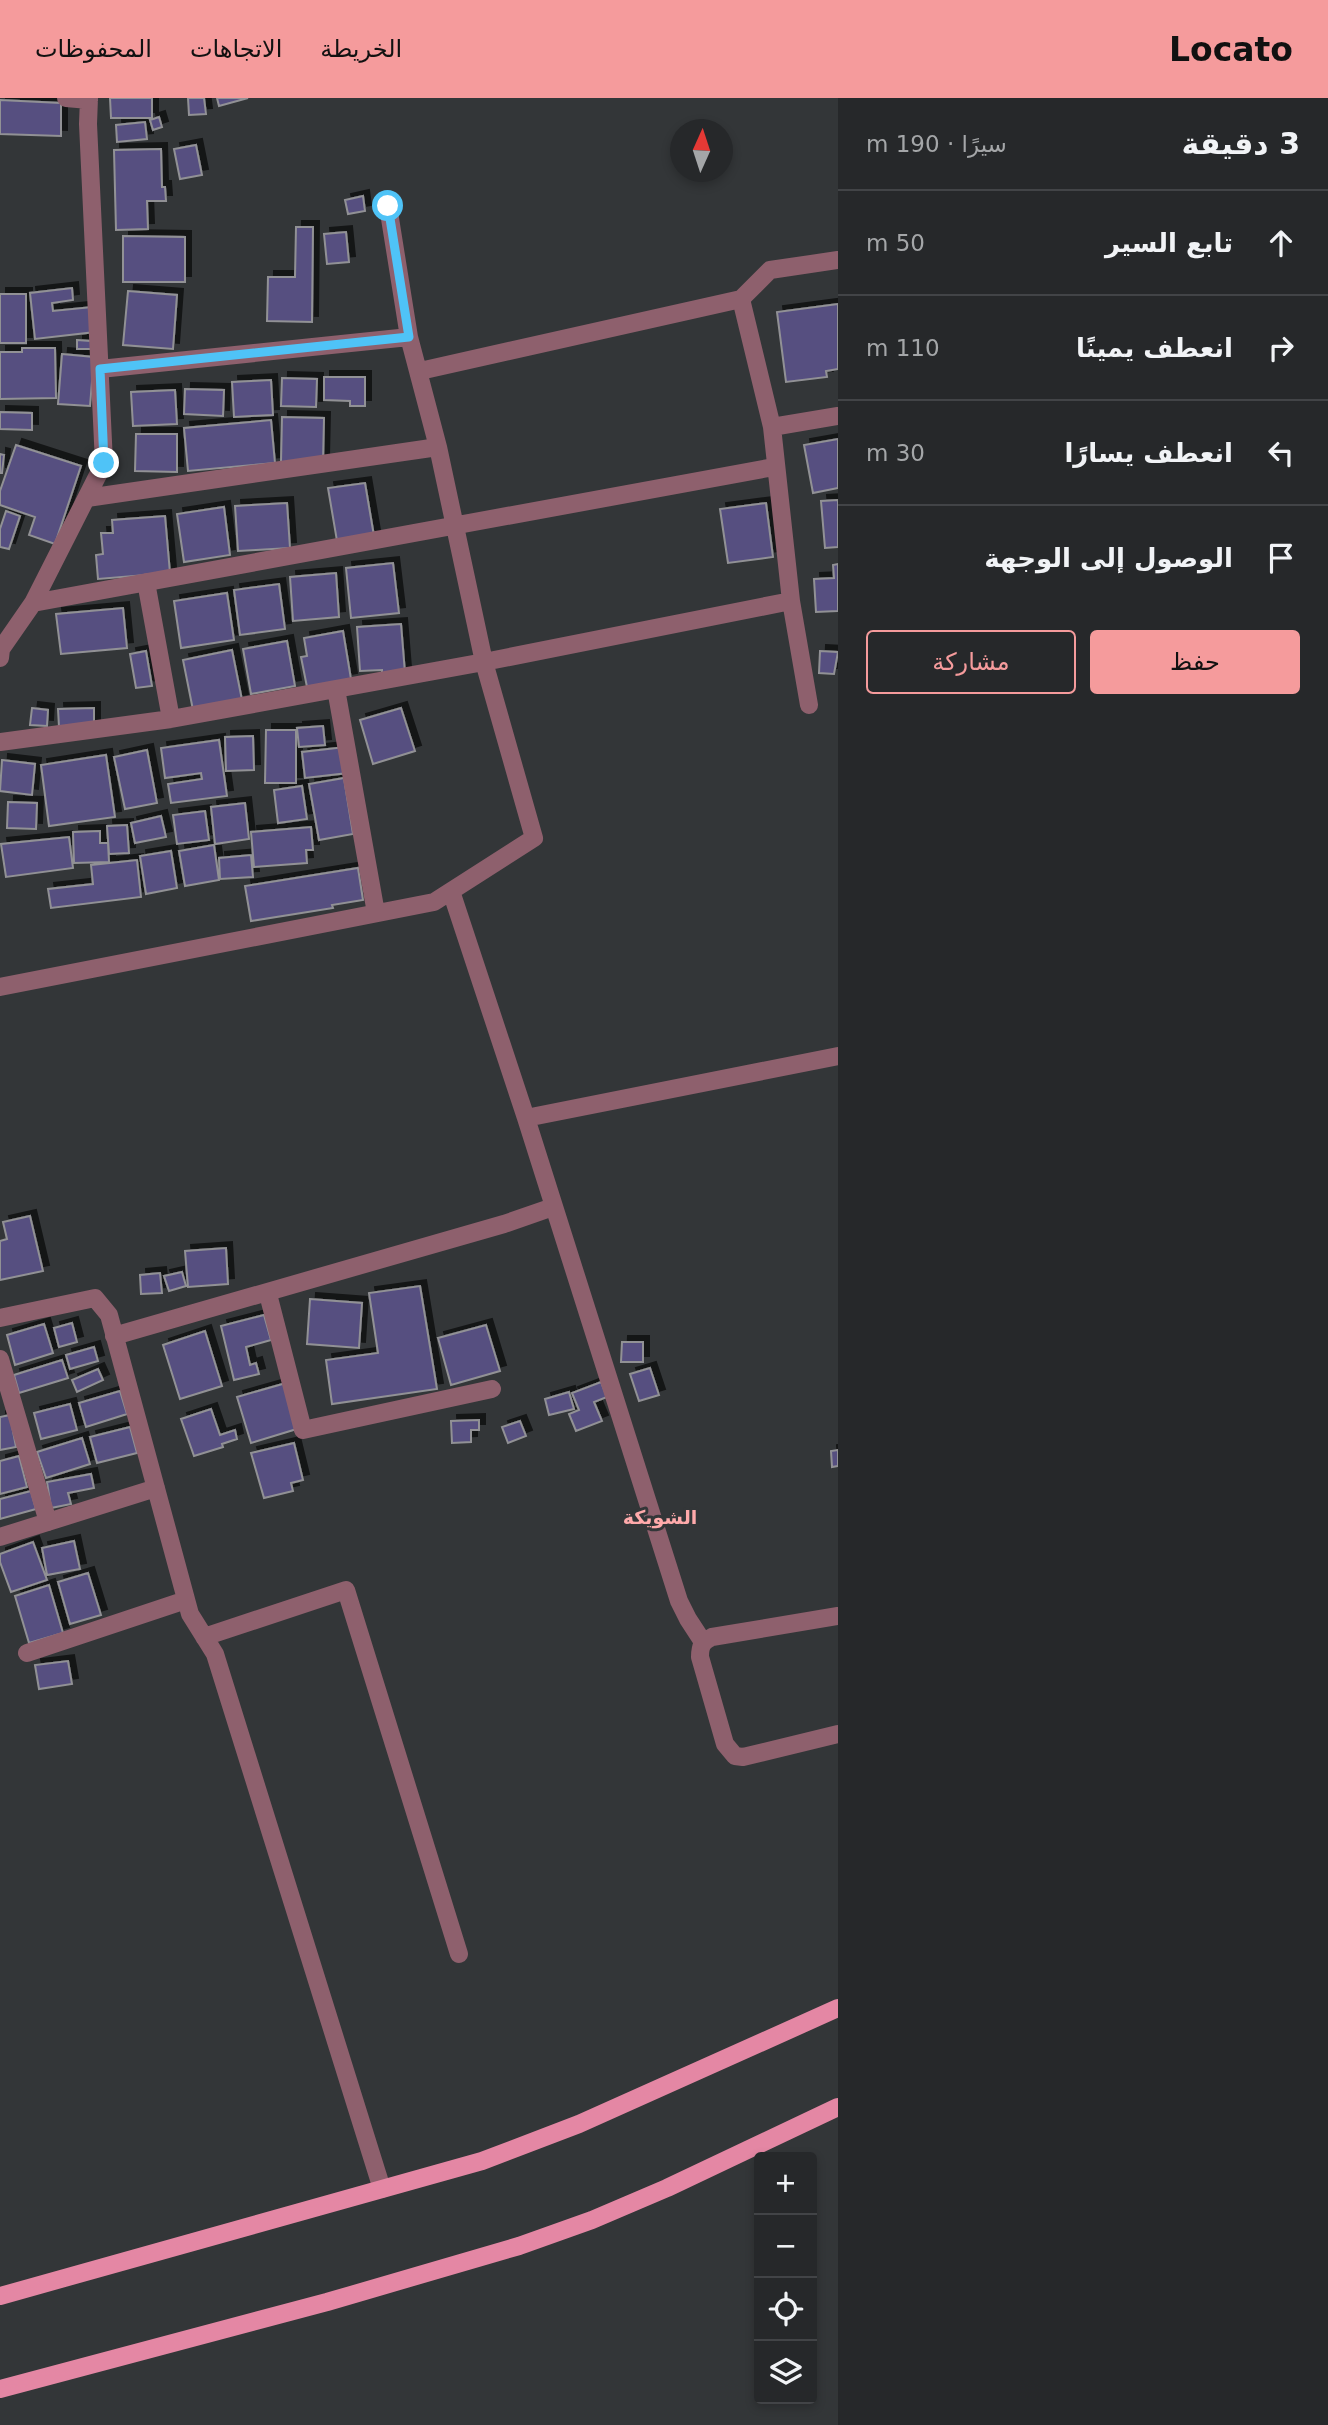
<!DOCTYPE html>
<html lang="ar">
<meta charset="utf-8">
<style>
:root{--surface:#26282a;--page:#2e3032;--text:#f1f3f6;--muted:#a4a6a8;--line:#424447;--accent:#f59b9c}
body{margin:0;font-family:"DejaVu Sans",Vazirmatn,sans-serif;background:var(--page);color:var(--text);direction:rtl}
.controls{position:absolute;right:21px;bottom:21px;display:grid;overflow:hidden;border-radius:7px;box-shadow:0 4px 10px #0003}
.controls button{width:63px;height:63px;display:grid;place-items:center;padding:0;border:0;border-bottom:2px solid var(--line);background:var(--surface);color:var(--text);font:35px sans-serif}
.compass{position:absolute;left:670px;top:21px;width:63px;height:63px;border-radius:50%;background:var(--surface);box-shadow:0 4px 10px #0003;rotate:3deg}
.stop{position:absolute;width:21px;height:21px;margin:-16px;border:5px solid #4fc3f7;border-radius:50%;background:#fff}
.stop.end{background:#4fc3f7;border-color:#fff;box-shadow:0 2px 7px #0008}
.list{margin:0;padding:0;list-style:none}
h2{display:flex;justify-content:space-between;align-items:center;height:91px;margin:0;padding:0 28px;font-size:30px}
h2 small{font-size:23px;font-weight:400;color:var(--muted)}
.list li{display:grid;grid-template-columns:46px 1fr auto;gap:21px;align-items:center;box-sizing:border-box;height:105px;padding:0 28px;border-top:2px solid var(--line)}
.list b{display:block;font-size:26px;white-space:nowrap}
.list em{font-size:23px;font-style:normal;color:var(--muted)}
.actions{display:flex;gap:14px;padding:21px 28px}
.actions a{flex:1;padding:16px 0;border:2px solid var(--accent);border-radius:7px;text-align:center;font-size:24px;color:var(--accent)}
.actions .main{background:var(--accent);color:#111}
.icon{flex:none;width:38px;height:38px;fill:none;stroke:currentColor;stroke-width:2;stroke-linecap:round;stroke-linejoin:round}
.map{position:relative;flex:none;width:838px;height:2327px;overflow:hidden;direction:ltr}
header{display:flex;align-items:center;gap:42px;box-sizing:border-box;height:98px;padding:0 35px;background:var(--accent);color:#111}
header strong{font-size:33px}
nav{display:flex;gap:38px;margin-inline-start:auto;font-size:24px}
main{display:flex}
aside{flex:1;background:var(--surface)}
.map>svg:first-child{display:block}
.building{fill:#564f80;stroke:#919195;stroke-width:2;filter:url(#shadow)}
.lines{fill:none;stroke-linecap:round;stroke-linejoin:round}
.minor{stroke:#8e606d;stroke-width:18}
.major{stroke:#e487a4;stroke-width:18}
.route{stroke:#4fc3f7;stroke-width:9}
.labels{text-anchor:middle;stroke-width:6;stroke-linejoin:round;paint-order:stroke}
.neighbourhood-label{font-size:19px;font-weight:bold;fill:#ffaaab;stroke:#333638}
</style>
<header>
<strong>Locato</strong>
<nav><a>الخريطة</a><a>الاتجاهات</a><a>المحفوظات</a></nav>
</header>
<main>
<aside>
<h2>3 دقيقة<small>سيرًا · 190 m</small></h2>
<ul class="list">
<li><svg class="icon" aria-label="ahead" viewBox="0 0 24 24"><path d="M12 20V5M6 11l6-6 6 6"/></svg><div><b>تابع السير</b></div><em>50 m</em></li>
<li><svg class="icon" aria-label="right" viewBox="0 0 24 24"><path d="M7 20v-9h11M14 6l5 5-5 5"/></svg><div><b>انعطف يمينًا</b></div><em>110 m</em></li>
<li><svg class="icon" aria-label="left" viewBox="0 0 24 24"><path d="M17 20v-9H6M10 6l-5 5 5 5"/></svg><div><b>انعطف يسارًا</b></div><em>30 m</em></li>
<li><svg class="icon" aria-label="arrive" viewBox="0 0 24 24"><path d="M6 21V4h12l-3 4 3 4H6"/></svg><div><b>الوصول إلى الوجهة</b></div></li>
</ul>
<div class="actions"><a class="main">حفظ</a><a>مشاركة</a></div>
</aside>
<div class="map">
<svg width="838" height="2327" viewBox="0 0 838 2327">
<defs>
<filter id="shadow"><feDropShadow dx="6" dy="-6" stdDeviation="0" flood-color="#0009"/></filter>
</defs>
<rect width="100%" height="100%" fill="#333638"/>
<path class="building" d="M110,0h42v20h-41z
M188,0h16l2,16 -17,1z
M217,0h31l-29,8z
M0,2l61,3v33l-61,-2z
M159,19l3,10 -9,3 -3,-10z
M145,24l2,17 -30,3 -1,-17z
M196,47l6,30 -22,4 -6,-30z
M161,51l1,38h3l1,14h-19l1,28 -32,1 -2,-80z
M363,98l2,15 -17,3 -3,-14z
M296,129h17l-1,95 -45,-1 1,-44h27z
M346,134l3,30 -22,2 -3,-30z
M123,138l62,1v45h-62z
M72,190l1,12 -21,3 1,8 39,-4 3,25 -60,7 -5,-46z
M128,193l49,4 -4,54 -50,-4z
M0,196h26v49h-26z
M838,206v65l-12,2 1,6 -41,5 -9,-70z
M77,242l14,1v8h-14z
M22,250h33l1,50 -56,1v-47h22z
M62,256l32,3 -4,49 -32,-2z
M324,279h41v29h-15v-5l-26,-1z
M282,280l35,1 -1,28 -35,-1z
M271,282l2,35 -39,2 -2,-35z
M185,291l39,1 -1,26 -39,-2z
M175,292l2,34 -44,2 -2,-34z
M0,314l32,1v17l-32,-1z
M282,319l42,1 -1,45 -42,-1z
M271,322l4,43 -87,8 -4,-43z
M136,336h41v38l-42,-1z
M838,341v49l-25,5 -9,-48z
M16,347l65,21 -26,78 -26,-9 6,-18 -35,-12v-14z
M0,356l4,1 -2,18h-2z
M365,385l9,53 -37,5 -9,-53z
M838,402v47l-13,1 -4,-47z
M287,405l3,45 -52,3 -3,-45z
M766,405l7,54 -45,6 -8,-54z
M224,409l6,48 -46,7 -7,-48z
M6,413l14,5 -11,33 -9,-2v-18z
M165,418l5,57 -72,6 -2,-24 7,-1 -2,-21h12l-1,-13z
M393,465l6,50 -48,5 -5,-50z
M838,466v47l-22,1 -2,-33 20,-1 -1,-13z
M336,475l3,44 -46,4 -3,-44z
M279,486l6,45 -45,6 -6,-45z
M227,495l7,47 -53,8 -7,-47z
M123,510l4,40 -66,6 -5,-40z
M401,526l4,49 -23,2v-5l-22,1 -3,-44z
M343,533l8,48 -44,8 -6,-30 6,-1 -3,-18z
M287,543l8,45 -44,8 -8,-45z
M232,552l10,50 -49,10 -10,-50z
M146,553l6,35 -16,2 -6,-34z
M820,553l18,1 -4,22 -15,-1z
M32,610l16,2 -1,16 -17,-1z
M94,610v18l-35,1 -1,-18z
M401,610l14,43 -42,13 -13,-44z
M323,628l2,19 -26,2 -2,-19z
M266,632h30v53h-31z
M253,638l1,34 -28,1 -1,-34z
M219,642l8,56 -56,7 -3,-19 34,-5 -1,-6 -36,5 -4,-30z
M345,649l3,26 -43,5 -3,-26z
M147,652l10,53 -32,6 -11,-52z
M106,657l9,62 -66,9 -8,-61z
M2,662l33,4 -3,31 -32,-4z
M344,680l9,56 -34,6 -10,-56z
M302,688l5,33 -29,4 -4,-33z
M8,704l29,1 -1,26 -29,-1z
M245,705l4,36 -34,5 -4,-37z
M205,713l4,29 -32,4 -4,-29z
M161,718l5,21 -31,6 -4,-20z
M127,727l2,28 -20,1 -2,-28z
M311,729l2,23h-7l1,13 -53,4 -3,-35z
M100,733v12h8l1,19 -35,1 -1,-31z
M69,739l4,31 -67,9 -5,-33z
M214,747l5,35 -34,6 -6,-35z
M171,753l6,37 -31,6 -6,-38z
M251,757l2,22 -33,2 -1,-21z
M137,762l4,37 -90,11 -3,-19 45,-5 -2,-19z
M358,770l5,32 -31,5 1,3 -82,13 -6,-35z
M30,1118l13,55 -43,9v-39l7,-2 -4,-17z
M226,1150l2,36 -40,3 -3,-36z
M182,1174l4,14 -17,5 -5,-15z
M160,1175l2,20 -21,1 -1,-19z
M420,1188l17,103 -105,15 -6,-44 52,-7 -9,-60z
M310,1201l52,4 -3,45 -52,-4z
M264,1217l7,25 -25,7 4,18 6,-2 3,11 -25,6 -13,-54z
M72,1225l5,19 -18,5 -5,-19z
M44,1226l9,29 -38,12 -8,-30z
M486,1227l14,46 -49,14 -13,-47z
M205,1233l17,55 -42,13 -17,-54z
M622,1244h21v20h-22z
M94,1249l4,14 -28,8 -4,-14z
M62,1262l6,18 -49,15 -5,-18z
M650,1270l9,27 -20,6 -9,-27z
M98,1271l5,11 -26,12 -5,-12z
M601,1284l6,15 -13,5 8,19 -26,10 -7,-17 10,-4 -7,-17z
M286,1285l14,45 -49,15 -14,-46z
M120,1293l7,23 -41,13 -7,-24z
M569,1294l5,17 -25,6 -4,-16z
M70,1306l7,26 -36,9 -7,-26z
M211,1311l9,26 15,-5 2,9 -15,5 1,3 -29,9 -13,-37z
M10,1317l6,32 -16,3v-33z
M479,1322v10h-8v12l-19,1 -1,-22z
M520,1323l6,15 -18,7 -6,-16z
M130,1329l7,26 -40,10 -7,-26z
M82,1340l8,26 -44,14 -9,-26z
M294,1345l9,37 -12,3 2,8 -29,7 -13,-45z
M838,1352v16l-6,1 -1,-16z
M19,1358l8,31 -27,7v-33z
M91,1376l3,14 -26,5 3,11 -20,4 -4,-26z
M31,1393l5,18 -36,10v-20z
M74,1443l6,28 -33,6 -5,-27z
M33,1444l14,38 -36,12 -11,-30v-8z
M88,1475l13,42 -31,9 -12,-42z
M49,1487l14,48 -34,10 -14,-47z
M68,1563l4,23 -33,5 -4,-24z"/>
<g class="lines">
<path class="minor" d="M66,0l23,2
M100,271l309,-32
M420,273l321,-72
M772,329l66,-11
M87,400l351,-51
M146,484l25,137
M33,505l741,-136
M0,560l1,-9 32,-46 71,-140 -16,-339 1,-26
M336,591l40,224
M809,607l-18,-104 -19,-174 -31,-128 29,-29 68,-10
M0,644l171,-23 313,-57 307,-61
M451,793l75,227 153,483 9,18 15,23
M0,889l434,-85 100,-64 -50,-176 -46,-215 -29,-110 -21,-131
M526,1020l312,-62
M268,1196l35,136 189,-41
M0,1220l95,-20 14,17 81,299 25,40 167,535
M114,1238l390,-112 49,-17
M0,1261l48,163
M0,1439l156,-49
M838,1518l-126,21c-10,5 -12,9 -12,20l25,87 10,12 8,1 95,-23
M204,1539l142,-47 113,364
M27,1555l159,-53"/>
<path class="major" d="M0,2198l482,-135 97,-37 259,-116
M0,2291l327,-87 192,-56 73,-26 75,-32 171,-81"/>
</g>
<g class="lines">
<path class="route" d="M104,365l-4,-94 309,-32 -21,-131"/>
</g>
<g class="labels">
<g class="neighbourhood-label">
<text x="660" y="1426">الشويكة</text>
</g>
</g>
</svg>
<div class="controls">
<button>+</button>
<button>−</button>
<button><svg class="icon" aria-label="locate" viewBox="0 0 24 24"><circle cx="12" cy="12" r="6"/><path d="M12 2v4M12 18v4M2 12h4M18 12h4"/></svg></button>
<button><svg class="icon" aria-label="layers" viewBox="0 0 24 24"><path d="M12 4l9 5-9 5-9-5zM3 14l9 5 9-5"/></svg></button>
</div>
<svg class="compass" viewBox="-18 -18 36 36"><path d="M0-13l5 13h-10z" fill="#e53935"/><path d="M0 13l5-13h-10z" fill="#a4a6a8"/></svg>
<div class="stop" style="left:388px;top:108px"></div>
<div class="stop end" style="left:104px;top:365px"></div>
</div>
</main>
